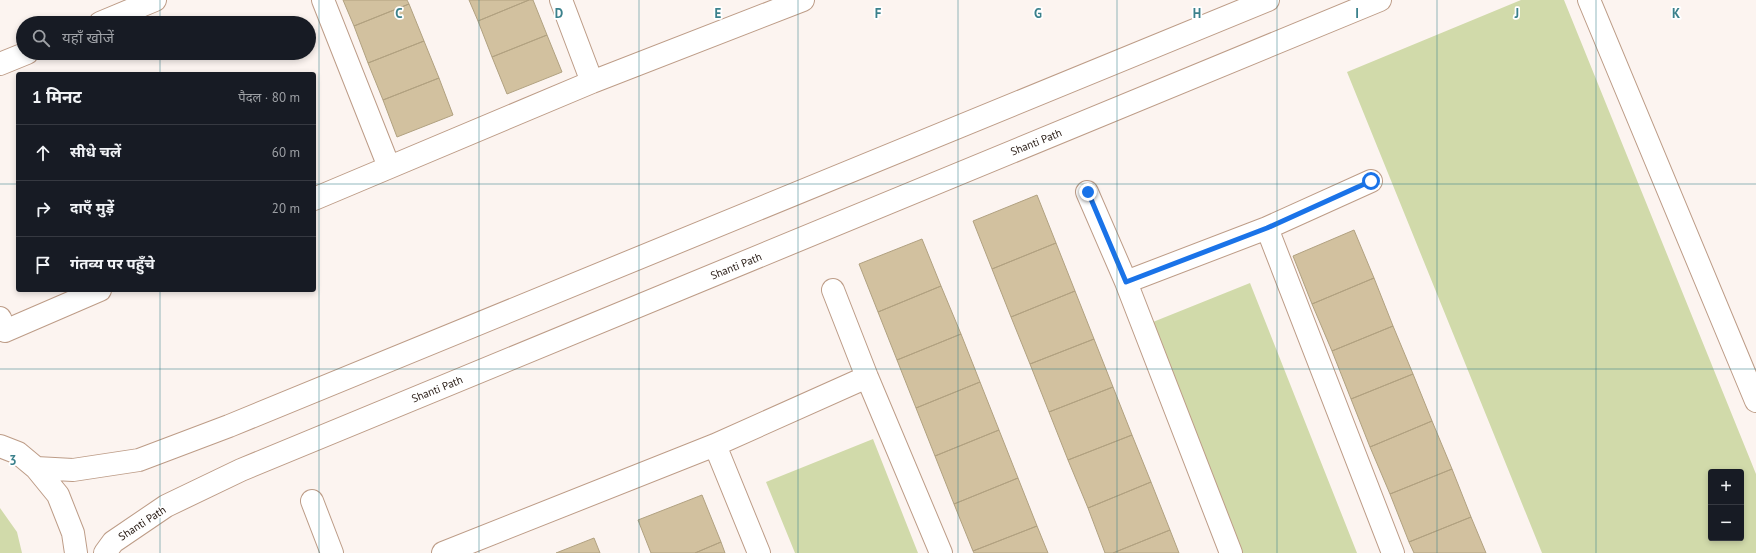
<!DOCTYPE html>
<html lang="hi">
<meta charset="utf-8">
<style>
:root{--surface:#171b24;--page:#242831;--text:#f1f3f6;--muted:#9ea1a6;--line:#363941}
body{margin:0;font-family:"PT Sans","Noto Sans Devanagari",sans-serif;background:var(--page);color:var(--text)}
.controls{position:absolute;right:12px;bottom:12px;display:grid;overflow:hidden;border-radius:4px;box-shadow:0 2px 6px #0003}
.controls button{width:36px;height:36px;display:grid;place-items:center;padding:0;border:0;border-bottom:1px solid var(--line);background:var(--surface);color:var(--text);font:20px sans-serif}
.stop{position:absolute;width:12px;height:12px;margin:-9px;border:3px solid #1a73e8;border-radius:50%;background:#fff}
.stop.end{background:#1a73e8;border-color:#fff;box-shadow:0 1px 4px #0008}
.list{margin:0;padding:0;list-style:none}
h2{display:flex;justify-content:space-between;align-items:center;height:52px;margin:0;padding:0 16px;font-size:17px}
h2 small{font-size:13px;font-weight:400;color:var(--muted)}
.list li{display:grid;grid-template-columns:26px 1fr auto;gap:12px;align-items:center;box-sizing:border-box;height:56px;padding:0 16px;border-top:1px solid var(--line)}
.list b{display:block;font-size:15px;white-space:nowrap}
.list em{font-size:13px;font-style:normal;color:var(--muted)}
.icon{flex:none;width:22px;height:22px;fill:none;stroke:currentColor;stroke-width:2;stroke-linecap:round;stroke-linejoin:round}
.map{position:relative;flex:none;width:1756px;height:553px;overflow:hidden}
.search{position:absolute;background:var(--surface);box-shadow:0 2px 6px #0003;left:16px;top:16px;width:300px;height:44px;display:flex;align-items:center;gap:10px;box-sizing:border-box;padding:0 14px;border-radius:22px;color:var(--muted);font-size:15px}
.panel{position:absolute;background:var(--surface);box-shadow:0 2px 6px #0003;left:16px;top:72px;width:300px;height:220px;border-radius:4px}
.map>svg:first-child{display:block}
.green{fill:#d1daaa;fill-rule:evenodd}
.building{fill:#d2c19f;stroke:#b1a180}
.lines{fill:none;stroke-linecap:round;stroke-linejoin:round}
.street-casing{stroke:#bd9c87;stroke-width:24}
.secondary-casing{stroke:#bd9c87;stroke-width:24}
.street{stroke:#fff;stroke-width:22}
.secondary{stroke:#fff;stroke-width:22}
.route{stroke:#1a73e8;stroke-width:5}
.grid{fill:none;stroke:#3b818c;stroke-width:1;stroke-opacity:0.55}
.labels{text-anchor:middle;stroke-width:3.5;stroke-linejoin:round;paint-order:stroke}
.street-label{font-size:11px;fill:#23160f;stroke:#fff}
.grid-label{font-size:13px;text-anchor:middle;font-weight:bold;fill:#3b818c;stroke:#fff;stroke-width:3.5;stroke-linejoin:round;paint-order:stroke}
</style>
<div class="map">
<svg width="1756" height="553" viewBox="0 0 1756 553">
<rect width="100%" height="100%" fill="#fcf4f0"/>
<path class="green" d="M1521,0h43l192,474v79h-214l-195,-481zM1711,472h30v66h-30z
M1250,283l107,270h-124l-90,-227z
M873,439l45,114h-123l-29,-71z
M0,508l17,24 5,21h-22z"/>
<path class="building" d="M343,0h64l2,4 -55,22z
M469,0h60l-51,21z
M529,0h4l14,35 -55,22 -14,-36z
M409,4l15,37 -56,22 -14,-37z
M547,35l15,37 -55,22 -15,-37z
M424,41l15,37 -56,22 -15,-37z
M439,78l14,37 -56,22 -14,-37z
M1037,195l19,48 -64,26 -19,-48z
M1354,230l20,48 -62,26 -19,-48z
M922,239l19,47 -63,26 -19,-48z
M1056,243l19,48 -64,26 -19,-48z
M1374,278l19,48 -61,25 -20,-47z
M941,286l20,48 -64,26 -19,-48z
M1075,291l19,48 -64,25 -19,-47z
M1393,326l20,48 -62,25 -19,-48z
M961,334l19,48 -64,26 -19,-48z
M1094,339l19,48 -64,25 -19,-48z
M1413,374l19,47 -62,26 -19,-48z
M980,382l19,48 -64,26 -19,-48z
M1113,387l19,48 -64,25 -19,-48z
M1432,421l20,48 -62,25 -20,-47z
M999,430l19,48 -64,26 -19,-48z
M1132,435l19,47 -63,26 -20,-48z
M1452,469l19,48 -62,25 -19,-48z
M1018,478l19,48 -64,25 -19,-47z
M1151,482l19,48 -57,23h-8l-17,-45z
M702,495l19,47 -26,11h-44l-13,-33z
M1471,517l15,36h-72l-5,-11z
M1037,526l11,27h-74l-1,-2z
M1170,530l9,23h-66z
M594,538l6,15h-44z
M721,542l4,11h-30z"/>
<g class="lines">
<defs>
<path id="street" d="M323,0l66,167
M561,0l31,82
M100,23l55,-23
M0,64l27,-11
M1087,192l39,90 105,271
M314,199l278,-117 211,-82
M1267,228l126,325
M1126,282l141,-54 104,-47
M833,290l34,87 74,176
M0,318l5,13 95,-41
M715,445l44,108
M312,501l20,52
M443,553l272,-108 152,-68"/>
<path id="secondary" d="M1589,0l167,401
M0,446l18,7 18,15 22,27 15,38 3,20
M36,468l37,2 66,-10 90,-34 1039,-426
M105,553l8,-11 53,-36 75,-36 1139,-470"/>
</defs>
<use href="#street" class="street-casing"/>
<use href="#secondary" class="secondary-casing"/>
<use href="#street" class="street"/>
<use href="#secondary" class="secondary"/>
</g>
<g class="lines">
<path class="route" d="M1088,192l38,90 141,-54 104,-47"/>
</g>
<path class="grid" d="M160,0v23M319,0v553M479,0v553M639,0v553M798,0v553M958,0v553M1117,0v553M1277,0v553M1437,0v553M1596,0v553M160,53v21M0,184h18M314,184h1442M160,290v263M0,369h1756"/>
<g class="labels">
<g class="street-label">
<text transform="translate(1036 142) rotate(-22)" y="4">Shanti Path</text>
<text transform="translate(736 266) rotate(-22)" y="4">Shanti Path</text>
<text transform="translate(437 389) rotate(-22)" y="4">Shanti Path</text>
<text transform="translate(142 523) rotate(-33)" y="4">Shanti Path</text>
</g>
</g>
<g class="grid-label">
<text x="399" y="18">C</text>
<text x="559" y="18">D</text>
<text x="718" y="18">E</text>
<text x="878" y="18">F</text>
<text x="1038" y="18">G</text>
<text x="1197" y="18">H</text>
<text x="1357" y="18">I</text>
<text x="1517" y="18">J</text>
<text x="1676" y="18">K</text>
<text x="13" y="465">3</text>
</g>
</svg>
<div class="controls">
<button>+</button>
<button>−</button>
</div>
<div class="stop" style="left:1371px;top:181px"></div>
<div class="stop end" style="left:1088px;top:192px"></div>
<div class="search"><svg class="icon" aria-label="search" viewBox="0 0 24 24"><circle cx="10" cy="10" r="6"/><path d="M15 15l6 6"/></svg>यहाँ खोजें</div>
<section class="panel">
<h2>1 मिनट<small>पैदल · 80 m</small></h2>
<ul class="list">
<li><svg class="icon" aria-label="ahead" viewBox="0 0 24 24"><path d="M12 20V5M6 11l6-6 6 6"/></svg><div><b>सीधे चलें</b></div><em>60 m</em></li>
<li><svg class="icon" aria-label="right" viewBox="0 0 24 24"><path d="M7 20v-9h11M14 6l5 5-5 5"/></svg><div><b>दाएँ मुड़ें</b></div><em>20 m</em></li>
<li><svg class="icon" aria-label="arrive" viewBox="0 0 24 24"><path d="M6 21V4h12l-3 4 3 4H6"/></svg><div><b>गंतव्य पर पहुँचे</b></div></li>
</ul>
</section>
</div>
